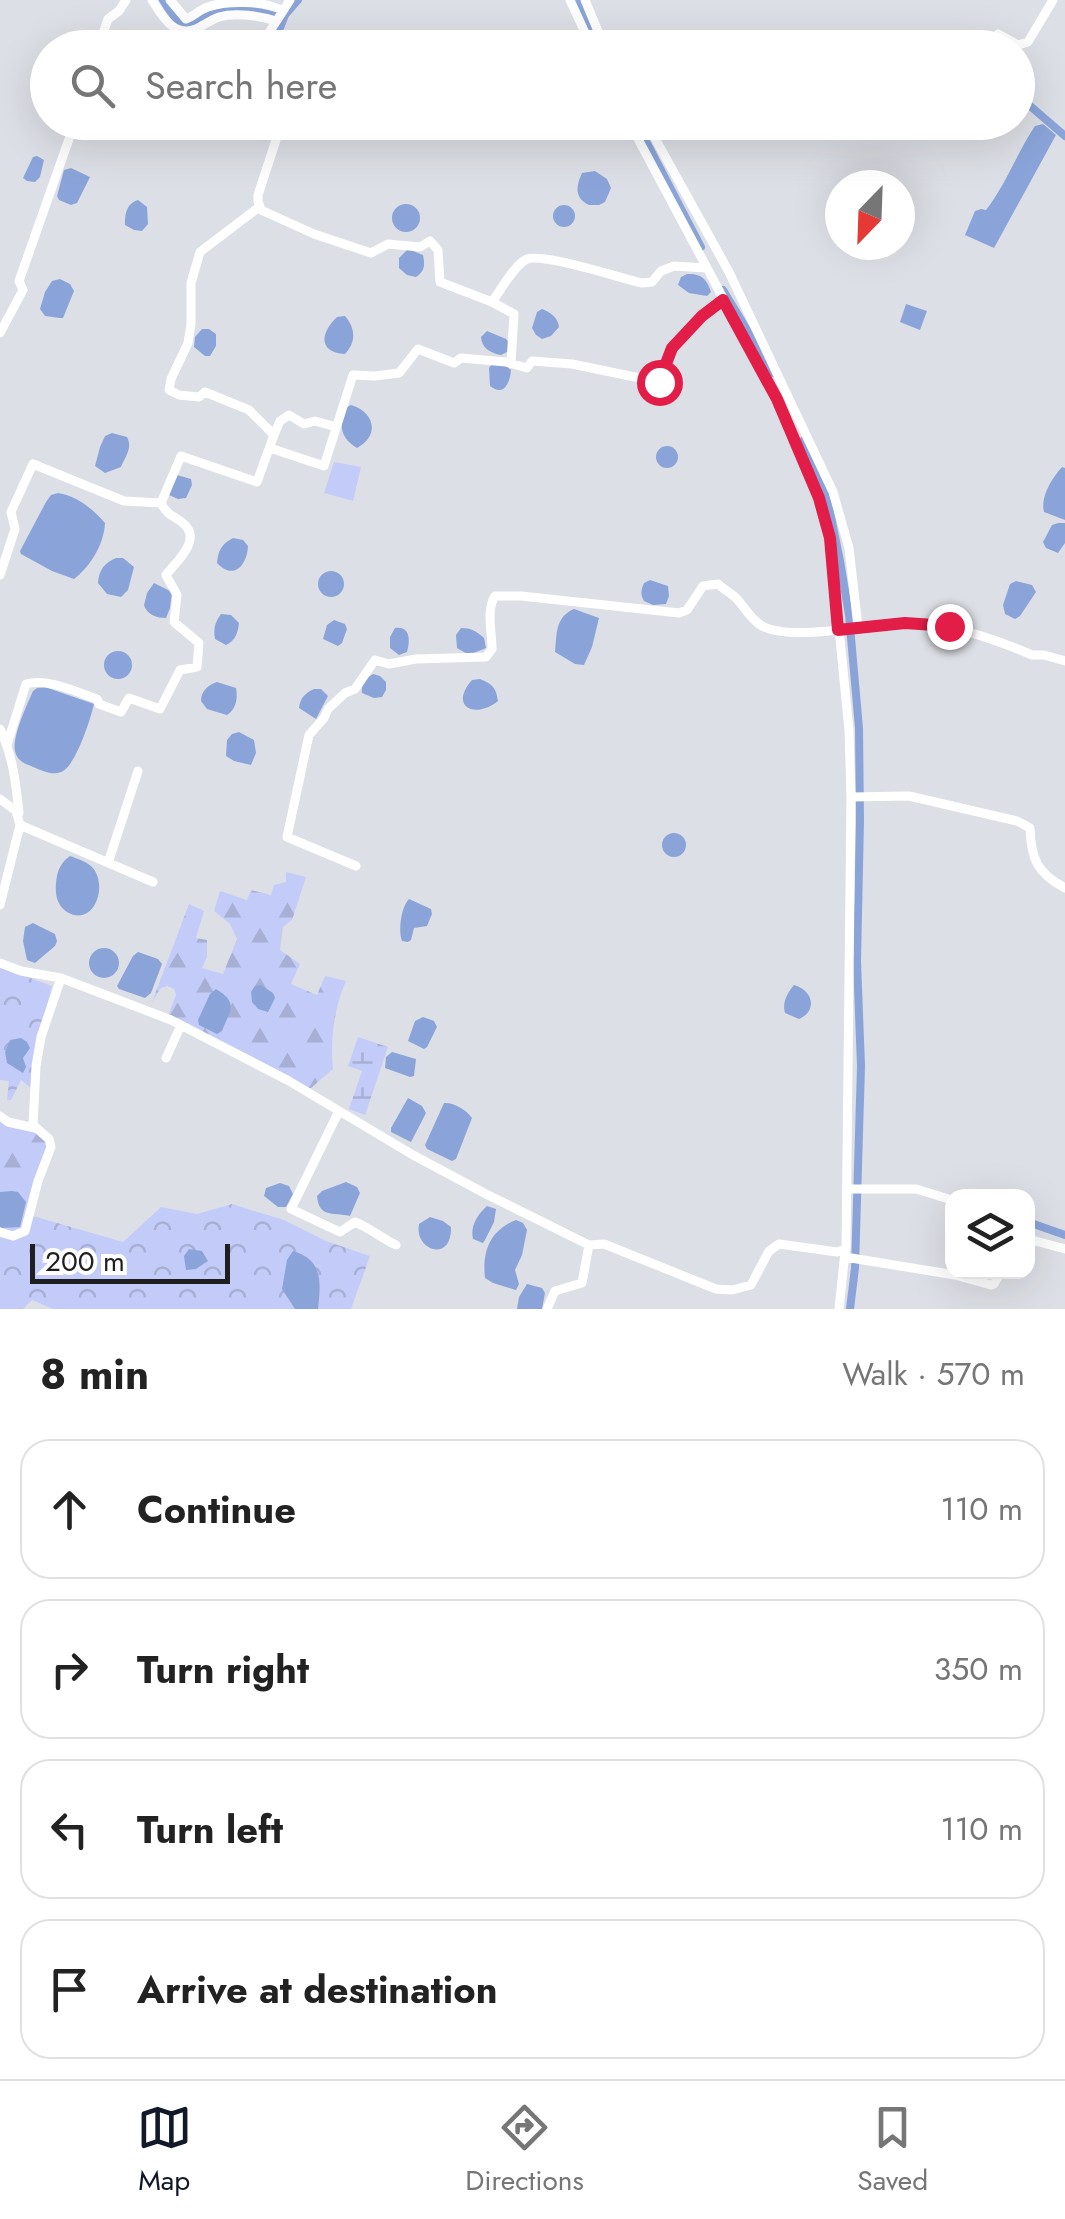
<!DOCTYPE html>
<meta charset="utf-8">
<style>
:root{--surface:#fff;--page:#f6f6f6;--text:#222;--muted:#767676;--line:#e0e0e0;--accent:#111827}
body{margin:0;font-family:Jost,sans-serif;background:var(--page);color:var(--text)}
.controls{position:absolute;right:30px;bottom:30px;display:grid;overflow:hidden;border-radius:20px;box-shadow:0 10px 40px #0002}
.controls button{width:90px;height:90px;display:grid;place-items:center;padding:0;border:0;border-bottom:2px solid var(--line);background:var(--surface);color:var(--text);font:50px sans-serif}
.compass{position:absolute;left:825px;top:170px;width:90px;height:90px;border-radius:50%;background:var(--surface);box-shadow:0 10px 40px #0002;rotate:203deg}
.scale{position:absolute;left:30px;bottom:25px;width:200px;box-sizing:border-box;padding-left:10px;border:5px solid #1f1f22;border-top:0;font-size:28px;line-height:35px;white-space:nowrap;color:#1f1f22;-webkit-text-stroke:8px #fff;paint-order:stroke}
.stop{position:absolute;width:30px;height:30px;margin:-22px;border:8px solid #e11d48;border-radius:50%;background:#fff}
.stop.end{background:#e11d48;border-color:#fff;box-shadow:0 2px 10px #0008}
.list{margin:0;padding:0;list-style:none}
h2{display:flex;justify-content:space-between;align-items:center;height:130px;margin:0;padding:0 40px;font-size:42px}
h2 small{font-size:32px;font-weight:400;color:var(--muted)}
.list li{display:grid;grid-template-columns:65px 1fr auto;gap:30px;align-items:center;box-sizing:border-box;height:140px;margin:0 20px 20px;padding:0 20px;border:2px solid var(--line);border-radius:30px}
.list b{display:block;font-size:38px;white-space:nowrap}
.list em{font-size:32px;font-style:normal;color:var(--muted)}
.icon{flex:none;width:55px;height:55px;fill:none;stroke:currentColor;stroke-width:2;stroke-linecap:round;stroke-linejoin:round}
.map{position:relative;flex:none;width:1065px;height:1309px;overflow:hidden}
.search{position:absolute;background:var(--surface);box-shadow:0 10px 40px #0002;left:30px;right:30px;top:30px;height:110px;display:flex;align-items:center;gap:25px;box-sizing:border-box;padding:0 35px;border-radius:55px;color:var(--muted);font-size:38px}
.sheet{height:770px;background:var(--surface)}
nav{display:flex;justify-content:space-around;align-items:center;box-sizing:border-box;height:140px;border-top:2px solid var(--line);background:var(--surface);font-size:28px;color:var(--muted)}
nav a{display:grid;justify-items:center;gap:5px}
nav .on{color:var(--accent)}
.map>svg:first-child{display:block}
.grass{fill:#c3ccf9}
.forest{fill:url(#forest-firs)}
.wetland{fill:url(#wetland-marsh)}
.park{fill:url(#park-crowns)}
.water{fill:#8aa4d9}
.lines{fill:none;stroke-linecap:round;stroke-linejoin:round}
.canal{stroke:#8aa4d9;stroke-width:8}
.minor{stroke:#fff;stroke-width:9}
.route{stroke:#e11d48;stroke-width:12}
</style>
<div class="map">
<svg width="1065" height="1309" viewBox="0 0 1065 1309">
<defs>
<pattern id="forest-firs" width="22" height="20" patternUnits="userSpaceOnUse" patternTransform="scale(2.5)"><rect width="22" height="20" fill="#c3ccf9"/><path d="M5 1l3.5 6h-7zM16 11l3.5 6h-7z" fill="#a7afd5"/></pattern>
<pattern id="wetland-marsh" width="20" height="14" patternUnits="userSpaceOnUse" patternTransform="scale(2.5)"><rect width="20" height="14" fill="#c3ccf9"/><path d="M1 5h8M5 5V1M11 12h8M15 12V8" fill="none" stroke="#a7afd5"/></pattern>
<pattern id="park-crowns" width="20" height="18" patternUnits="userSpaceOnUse" patternTransform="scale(2.5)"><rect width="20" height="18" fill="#c3ccf9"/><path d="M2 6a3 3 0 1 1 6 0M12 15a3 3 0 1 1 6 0" fill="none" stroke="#a7afd5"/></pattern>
</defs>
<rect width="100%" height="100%" fill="#dddfe6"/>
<path class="grass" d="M334,462l27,5 -8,34 -29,-8z"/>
<path class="forest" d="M286,872l20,5 -14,43 -9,7 -3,23 20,14 -9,20 26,11 8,-19 21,5c-12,27 -16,59 -13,88l-22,19h-6l-137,-72 8,-21 -2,-6 -7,-3 -6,2 -9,14 37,-98 15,7 -8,27 11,2v17l-5,11 21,6 14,-35 -7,-15 -16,-13 6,-20 27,9 4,-10 20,5 3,-10 12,-3z
M26,1120l21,24 -26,86 -7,5 -14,-4v-110l19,5z"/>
<path class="wetland" d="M358,1037l30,10 -23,68 -16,-6 13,-38 -14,-5z"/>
<path class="park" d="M0,967l52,19 -12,45 -9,57 -10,-8 -10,20h-4l2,-19 -9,-1z
M232,1204l52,16 42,21 44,15 -19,53h-298l-21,-9 -9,9h-23v-75l21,4 12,-22 90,26 38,-35 36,7z"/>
<path class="water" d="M1043,124l13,11 -62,113 -29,-13 10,-24 6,-2 5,1c20,-26 31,-57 49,-84z
M37,156l7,4 -4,17 -5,5 -8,-1 -4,-3 10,-21z
M71,168l19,9 -13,26 -6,2 -12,-5 -2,-4 7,-26z
M595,171l12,8 4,9 -6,14 -6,3h-10c-15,-7 -13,-19 -7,-32z
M138,200l9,7 1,17 -6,7 -8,-1 -9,-5c0,-11 1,-21 13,-25z
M392 218a14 14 0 1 1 28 0a14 14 0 1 1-28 0Z
M553 216a11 11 0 1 1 22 0a11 11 0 1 1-22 0Z
M408,249l15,6c2,10 2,16 -7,22l-9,-2 -8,-7v-10z
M687,274c14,-1 20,5 24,18l-4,4 -18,-3 -11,-8 3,-8z
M60,279l10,5 4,7 -11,27h-3l-15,-2 -5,-7 5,-17 7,-11z
M906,304l21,7 -7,19 -20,-8z
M542,309c8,3 16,8 17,18l-8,9 -9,3 -6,-4 -4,-7 5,-16z
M345,316c11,13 11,26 0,38 -28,-2 -24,-22 -8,-37z
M202,329h7l7,5v12l-6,10h-5l-11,-9 1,-10z
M487,331l19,8 4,5 -1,7 -8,4c-10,-2 -19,-6 -20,-18z
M492,364l12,1 7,5c-1,13 -7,27 -21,16l-1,-18z
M351,405c24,7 29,31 6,43 -17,-10 -18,-22 -12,-40z
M112,433l15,4c6,11 -2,20 -6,30l-16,6 -10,-7 5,-19 5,-11z
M656 457a11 11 0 1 1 22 0a11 11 0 1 1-22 0Z
M1062,467l3,1v52l-21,-8c-4,-15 8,-34 18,-45z
M177,475l14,4 1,6 -6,13 -8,1 -9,-4z
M58,493c19,3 35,16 47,30 -1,21 -14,43 -31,56l-22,-8 -31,-17 -1,-3 26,-49 5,-7z
M1058,523h7v20l-7,10 -12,-5 -3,-6 9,-17z
M233,538l10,2 5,6c-1,19 -14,35 -31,17 1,-13 5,-19 16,-25z
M116,558h7l11,9 -6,23 -7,7 -14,-3 -9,-11c1,-13 6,-20 18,-25z
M318 584a13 13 0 1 1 26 0a13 13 0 1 1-26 0Z
M650,580l18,6 1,10 -3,8 -13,1 -9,-4c-4,-7 -3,-11 0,-18z
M1016,581l16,4 4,7 -16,24 -5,3 -10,-5 -2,-9 7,-21z
M154,583l18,9 -2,16 -4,10c-9,0 -19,-3 -22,-13l3,-12z
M574,609l25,9 -7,29 -8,18 -9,-1 -20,-12c2,-18 0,-35 19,-43z
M221,614l10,1 8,8c-1,10 -4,18 -13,22l-11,-6c-2,-10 0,-17 6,-25z
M334,620l11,4 2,5 -5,14 -4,3 -15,-7 4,-14z
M395,628c16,-2 15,13 12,24l-8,3 -9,-7v-11z
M461,628c10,0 15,3 23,10l2,10 -17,7 -12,-7 -1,-13z
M104 665a14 14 0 1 1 28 0a14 14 0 1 1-28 0Z
M373,674l7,2 6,6v8l-4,7 -8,1 -12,-5c-1,-8 4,-15 11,-19z
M480,679c12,5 16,8 18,22 -24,19 -49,5 -26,-21z
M217,682l19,6c2,11 0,21 -9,27l-20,-6 -6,-8c0,-10 7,-16 16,-19z
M45,687l49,17c-3,14 -19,64 -33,68 -10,4 -20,-2 -30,-6 -8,-3 -14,-6 -16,-15 -3,-15 12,-46 18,-60l4,-3z
M314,689h7l7,7 -12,23 -17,-11c1,-10 6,-15 15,-19z
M239,732l15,8 2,13 -5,12 -17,-4 -8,-5 1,-16 5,-6z
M662 845a12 12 0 1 1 24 0a12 12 0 1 1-24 0Z
M70,856c8,3 16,5 22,11 17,18 2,61 -25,45 -10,-7 -12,-17 -11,-29 1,-12 5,-21 14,-27z
M409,899l22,10 1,5 -5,12 -13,2 -3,12 -3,2 -6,-1c-4,-10 -1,-34 7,-42z
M33,923l22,11 2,7 -2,5 -20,17 -8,-3 -4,-19 2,-14z
M89 963a15 15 0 1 1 30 0a15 15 0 1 1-30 0Z
M138,952l20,7 4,5 -11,29 -6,5 -26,-9 -2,-3 16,-30z
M261,985l12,8 2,5 -7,14 -10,-3 -6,-7 -1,-10 4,-6z
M794,985c19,5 24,26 5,34l-14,-6c-3,-10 2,-20 9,-28z
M216,989c24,14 13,23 6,42l-5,3 -18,-9 -1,-5 12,-26z
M423,1017l11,4 3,6 -10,20 -3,2 -16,-8 7,-20z
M21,1038l6,4 3,6 -7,10 3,9 -3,6 -16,-10 -2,-11 5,-12z
M392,1052l24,7 -2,17 -4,1 -25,-9 1,-11z
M408,1098l14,8 4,7 -15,29 -20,-10v-4z
M444,1103c9,-1 23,7 28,15l-16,41 -4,2 -25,-12 -2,-4z
M346,1182l11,5 3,6 -10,23c-18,-4 -31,2 -33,-20l5,-5z
M280,1183l9,3 4,8 -7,13h-8l-14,-11 2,-8z
M12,1191l6,1 8,10 -6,25 -18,1 -2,-1v-35z
M487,1206l9,3 -2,13 -9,18 -2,3 -10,-4c-3,-12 4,-24 14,-33z
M430,1217l13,4 8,6c1,36 -37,24 -32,-3z
M516,1220l7,3 4,7 -5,25 -7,15 4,14 -3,6 -23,-7 -8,-5c-3,-27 5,-48 31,-58z
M189,1249l13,2 6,10 -12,8 -10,1 -2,-14z
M293,1251c30,9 28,31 25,58h-23l-13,-20 5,-29z
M527,1284l15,4 3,5 -3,16h-25l2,-12z"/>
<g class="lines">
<path class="canal" d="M163,0c5,8 13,23 22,24 8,1 17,-7 23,-10 20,-8 47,-6 67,-1
M577,0l21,48
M272,48l13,-33 13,-15
M1018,98l11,7 36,31
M636,122l65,125
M740,122l54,6 30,-6
M723,290l50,83
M804,440l24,62 12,59 9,54 10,113 1,93 -3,140 4,105 -6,202 -5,41
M1028,1222l37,13"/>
<path class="minor" d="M152,0c10,16 22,38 44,29 8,-4 15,-9 23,-12 17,-5 41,-1 57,4
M170,0l16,19c8,-3 13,-9 22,-12 20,-7 55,-6 74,3
M570,0l22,48
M585,0l20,48
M998,34l20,11 10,-3 25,-42
M98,48l10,-29 11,-8 7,-11
M265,48l5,-17 20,-31
M270,122l5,4 3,8 -20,61v6l3,9 53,24 57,19 17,-9 32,3 10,-6 8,9 2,32 52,20 22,12 -3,49
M646,122l83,150 104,220 16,56 9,79
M259,207l-59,45 -9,31v41l-3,19 -17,36 -2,11 10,5 20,2 6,-5 44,18 25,25 6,-14 9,-6 15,9 11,-3 21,6
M492,302c8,-11 23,-38 35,-43 17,-6 93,19 115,24l10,-1 9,-11 13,-5 32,2
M0,333l23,-43 -4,-9 56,-159
M270,448l54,18 29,-91 22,1 24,-3 19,-24 36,14 7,-5 45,4 21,6 5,-7 40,3 87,18 13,-34 30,-33 21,-15
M0,575l15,-46 -4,-17 22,-48 91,37 37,2
M0,729c13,27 16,55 19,84
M7,745l19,-61c22,-6 50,8 71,15l2,5 22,8 8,-14 31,11 20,-39 17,-3 2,-24 -25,-21 3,-27 -11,-20c10,-13 35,-34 19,-50 -10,-10 -16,-7 -24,-22l20,-47 76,26 17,-47
M851,797l58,-1 108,25 13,7c1,31 7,45 35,60
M0,799l16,12 4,14 -20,80
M20,825l133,57
M108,863l30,-92
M356,866l-69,-29 22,-102 15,-17 4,-9 17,-16 10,-4 20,-29 14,4 27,-5 70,-2 6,-8c0,-17 -6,-39 3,-53h26l158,17 8,-3 16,-24 15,-2c5,5 13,9 18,14 9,9 14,21 26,28 30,16 108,-2 144,-3 43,0 86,15 126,32h12l21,6
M0,963l21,8 40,7 110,42 118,61 124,74 73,39 103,51 15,-1 112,45 16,1 19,-5 18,-34 10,-7 58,8 9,-3 5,-452 -2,-67 -19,-192 -11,-40 -42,-99 -148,-277
M166,1058l15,-33
M339,1111l-48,98 49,23 15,-10c15,6 26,16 41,23
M0,1116l8,6 27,6
M847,1189h69l36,11
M0,1232l13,4 12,-5 13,-50 13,-34 -2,-8 -16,-14 3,-59 5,-29 20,-59
M1028,1239l37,10
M845,1257l110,18 36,10 3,-1 7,-12
M547,1309l8,-18 27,-8 7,-38
M839,1309l6,-57"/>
</g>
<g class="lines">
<path class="route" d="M659,382l13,-34 30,-32 21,-16 54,99 42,99 11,40 8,92 67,-7 44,3"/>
</g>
</svg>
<div class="controls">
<button><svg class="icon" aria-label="layers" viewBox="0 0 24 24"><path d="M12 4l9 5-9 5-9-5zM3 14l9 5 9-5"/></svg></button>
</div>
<svg class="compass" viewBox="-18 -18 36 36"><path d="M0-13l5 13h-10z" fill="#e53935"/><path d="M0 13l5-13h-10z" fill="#767676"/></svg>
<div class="scale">200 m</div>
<div class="stop" style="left:659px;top:382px"></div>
<div class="stop end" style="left:949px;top:626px"></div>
<div class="search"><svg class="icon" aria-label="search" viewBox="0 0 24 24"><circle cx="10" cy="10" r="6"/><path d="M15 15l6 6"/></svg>Search here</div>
</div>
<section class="sheet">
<h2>8 min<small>Walk · 570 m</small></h2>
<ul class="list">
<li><svg class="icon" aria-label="ahead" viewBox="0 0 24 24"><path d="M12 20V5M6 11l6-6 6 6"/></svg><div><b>Continue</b></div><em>110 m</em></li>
<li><svg class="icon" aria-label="right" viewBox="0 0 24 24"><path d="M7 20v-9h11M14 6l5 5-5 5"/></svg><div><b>Turn right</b></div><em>350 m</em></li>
<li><svg class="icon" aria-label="left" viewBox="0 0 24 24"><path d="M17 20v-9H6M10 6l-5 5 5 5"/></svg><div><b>Turn left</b></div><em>110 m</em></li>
<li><svg class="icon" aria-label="arrive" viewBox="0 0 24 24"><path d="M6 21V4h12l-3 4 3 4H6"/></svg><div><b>Arrive at destination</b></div></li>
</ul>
</section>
<nav>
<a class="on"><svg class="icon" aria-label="map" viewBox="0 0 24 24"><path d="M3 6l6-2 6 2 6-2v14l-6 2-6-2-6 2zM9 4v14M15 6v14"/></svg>Map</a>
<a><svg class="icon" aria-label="directions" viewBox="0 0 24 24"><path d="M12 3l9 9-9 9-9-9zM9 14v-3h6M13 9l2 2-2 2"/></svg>Directions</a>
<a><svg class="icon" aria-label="saved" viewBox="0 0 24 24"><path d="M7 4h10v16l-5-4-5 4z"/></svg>Saved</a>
</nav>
